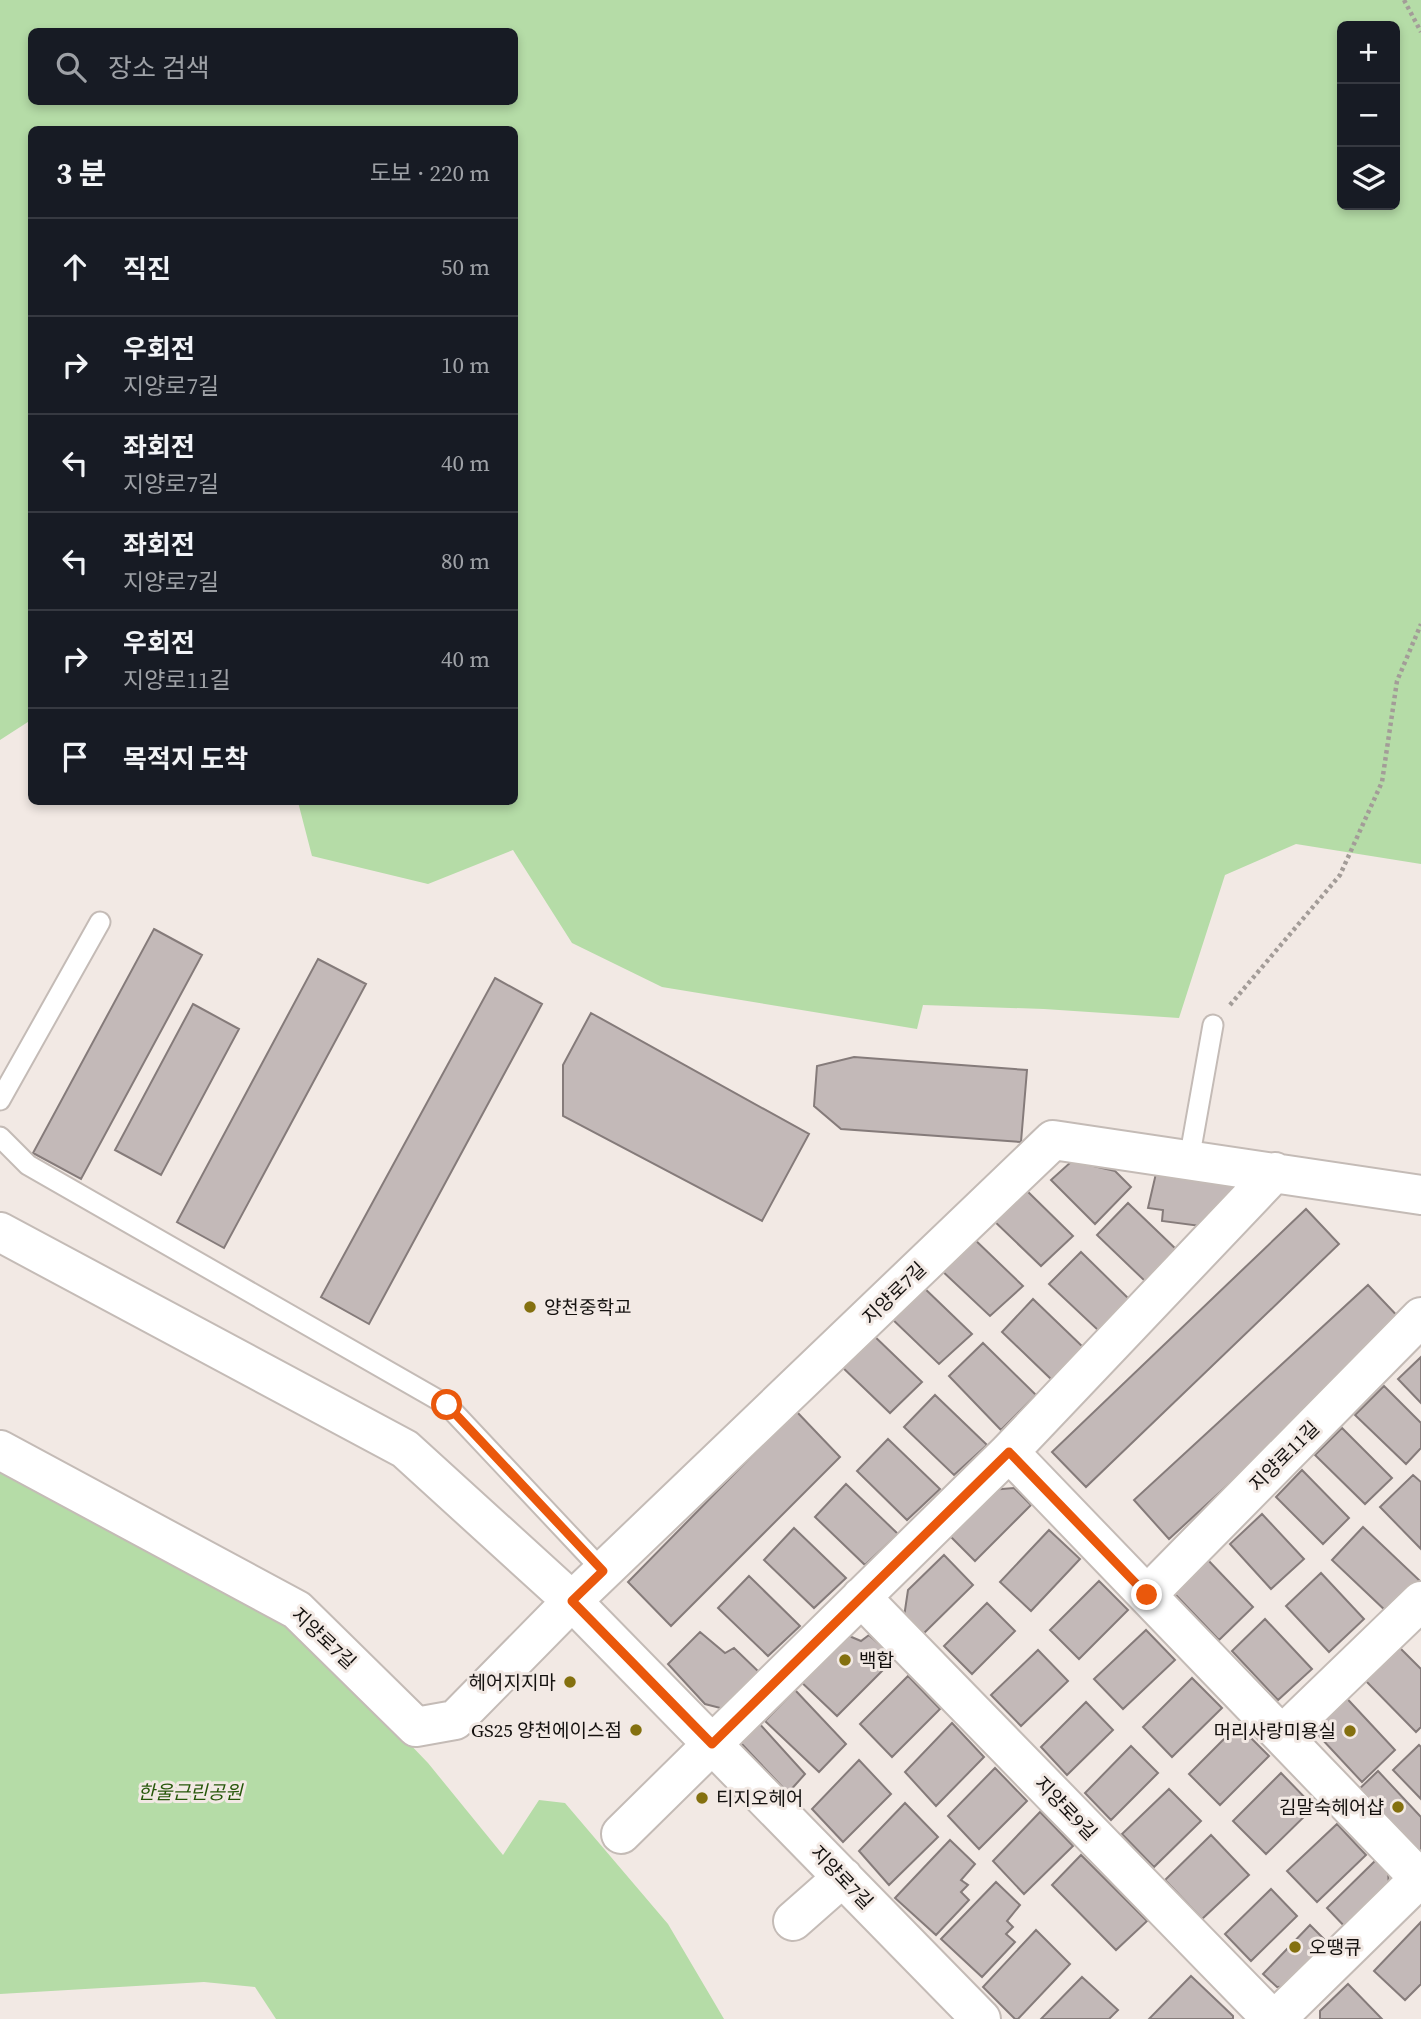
<!DOCTYPE html>
<html lang="ko">
<meta charset="utf-8">
<style>
:root{--surface:#171b24;--page:#242831;--text:#f1f3f6;--muted:#9ea1a6;--line:#363941}
body{margin:0;font-family:"Source Serif 4","Noto Sans KR",serif;background:var(--page);color:var(--text)}
.controls{position:absolute;right:21px;top:21px;display:grid;overflow:hidden;border-radius:10px;box-shadow:0 4px 10px #0003}
.controls button{width:63px;height:63px;display:grid;place-items:center;padding:0;border:0;border-bottom:2px solid var(--line);background:var(--surface);color:var(--text);font:35px sans-serif}
.stop{position:absolute;width:21px;height:21px;margin:-16px;border:5px solid #ea580c;border-radius:50%;background:#fff}
.stop.end{background:#ea580c;border-color:#fff;box-shadow:0 2px 7px #0008}
.list{margin:0;padding:0;list-style:none}
h2{display:flex;justify-content:space-between;align-items:center;height:91px;margin:0;padding:0 28px;font-size:30px}
h2 small{font-size:23px;font-weight:400;color:var(--muted)}
.list li{display:grid;grid-template-columns:46px 1fr auto;gap:21px;align-items:center;box-sizing:border-box;height:98px;padding:0 28px;border-top:2px solid var(--line)}
.list b{display:block;font-size:26px;white-space:nowrap}
.list p{margin:0;font-size:23px;white-space:nowrap;color:var(--muted)}
.list em{font-size:23px;font-style:normal;color:var(--muted)}
.icon{flex:none;width:38px;height:38px;fill:none;stroke:currentColor;stroke-width:2;stroke-linecap:round;stroke-linejoin:round}
.map{position:relative;flex:none;width:1421px;height:2019px;overflow:hidden}
.search{position:absolute;background:var(--surface);box-shadow:0 4px 10px #0003;left:28px;top:28px;width:490px;height:77px;display:flex;align-items:center;gap:18px;box-sizing:border-box;padding:0 24px;border-radius:10px;color:var(--muted);font-size:26px}
.panel{position:absolute;background:var(--surface);box-shadow:0 4px 10px #0003;left:28px;top:126px;width:490px;height:679px;border-radius:10px}
.map>svg:first-child{display:block}
.green{fill:#b5dca7;fill-rule:evenodd}
.building{fill:#c3b9b8;stroke:#857b7a;stroke-width:2}
.lines{fill:none;stroke-linecap:round;stroke-linejoin:round}
.service-casing{stroke:#c4bbb6;stroke-width:23}
.minor-casing{stroke:#c4bbb6;stroke-width:42}
.path{stroke:#a39c98;stroke-width:4.5;stroke-dasharray:3.5 3.5;stroke-linecap:butt}
.service{stroke:#fff;stroke-width:19}
.minor{stroke:#fff;stroke-width:38}
.route{stroke:#ea580c;stroke-width:9}
.poi-dot{fill:#84700f;stroke:#f2e9e4;stroke-width:2.5}
.labels{text-anchor:middle;stroke-width:6;stroke-linejoin:round;paint-order:stroke}
.street-label{font-size:19px;fill:#14110f;stroke:#f2e9e4}
.poi-label{font-size:19px;fill:#14110f;stroke:#f2e9e4;text-anchor:start}
.park-label{font-size:19px;font-style:italic;fill:#26570a;stroke:#f2e9e4}
</style>
<div class="map">
<svg width="1421" height="2019" viewBox="0 0 1421 2019">
<rect width="100%" height="100%" fill="#f2e9e4"/>
<path class="green" d="M0,0h1421v864l-125,-20 -71,31 -46,143 -135,-9 -121,-4 -6,24 -255,-42 -90,-44 -59,-93 -85,34 -116,-28 -14,-54h216v-672h-482l-1,590 -31,20zM1342,26h53v179h-53zM32,32h482v70h-482z
M0,1473l281,146 50,43 97,101 75,92 36,-55 26,3 103,121 56,95h-448l-21,-32 -51,-5 -204,12z"/>
<path class="building" d="M154,929l48,26 -121,224 -48,-26z
M318,959l48,25 -142,264 -47,-26z
M495,978l47,26 -173,320 -48,-27z
M193,1004l46,25 -78,146 -46,-25z
M591,1013l218,121 -47,87 -199,-105v-51z
M854,1057l173,13 -6,72 -180,-13 -27,-23 3,-40z
M1072,1161l43,10 16,16 -36,37 -44,-44z
M1157,1169l82,12 -31,46 -46,-6 1,-11 -15,-2z
M1022,1186l51,50 -32,30 -50,-48z
M1128,1203l52,50 -33,30 -50,-48z
M1306,1209l33,35 -253,243 -34,-35z
M971,1236l52,50 -33,30 -51,-48z
M1081,1252l51,50 -32,30 -51,-48z
M920,1284l52,50 -33,30 -50,-48z
M1368,1285l36,38 -235,216 -35,-39z
M1033,1299l52,50 -33,31 -50,-48z
M870,1332l52,50 -32,31 -50,-48z
M983,1343l53,52 -35,35 -52,-54z
M1421,1357v46l-23,-24z
M1384,1386l37,37v25l-15,16 -51,-49z
M935,1395l52,50 -33,30 -50,-48z
M796,1411l44,46 -169,169 -43,-44z
M1342,1428l50,50 -27,26 -50,-49z
M888,1439l52,50 -33,31 -50,-49z
M1302,1470l47,48 -26,26 -47,-47z
M1413,1475l8,7v67l-41,-42z
M846,1484l52,50 -33,31 -50,-48z
M1014,1488l17,17 -56,56 -28,-28 43,-43z
M1262,1514l42,45 -33,30 -41,-45z
M1363,1527l56,53 -31,33 -56,-53z
M794,1528l52,50 -32,30 -50,-48z
M1049,1530l31,29 -49,52 -31,-29z
M944,1555l29,30 -51,50 -18,-18 4,-27z
M1206,1558l47,49 -34,33 -47,-49z
M1321,1573l43,46 -35,33 -43,-46z
M749,1576l51,50 -32,30 -50,-48z
M1099,1581l29,29 -49,49 -29,-29z
M987,1603l28,28 -43,43 -28,-28z
M1265,1619l47,50 -34,31 -46,-49z
M1146,1630l29,30 -52,49 -29,-30z
M700,1632l25,21 9,-5 27,26 -37,35 -19,-5 -37,-40z
M842,1633l19,8 8,-6 26,23 -58,58 -39,-37z
M1394,1642l27,27v58l-5,5 -55,-56z
M1038,1650l30,31 -47,45 -30,-31z
M908,1676l32,33 -48,48 -32,-33z
M1192,1678l30,30 -50,49 -29,-30z
M795,1690l51,54 -27,28 -54,-51z
M1339,1690l56,60 -33,32 -56,-60z
M1086,1702l27,28 -46,45 -26,-28z
M758,1722l47,52 -17,19 -49,-52z
M952,1723l32,34 -48,49 -31,-34z
M1238,1725l31,31 -49,49 -31,-31z
M1419,1745l2,2v52l-28,-29z
M1131,1746l27,27 -47,47 -26,-27z
M859,1760l32,34 -48,48 -31,-33z
M995,1768l32,33 -48,48 -31,-33z
M1378,1771l43,46v35l-14,-2 -53,-56z
M1281,1773l33,34 -48,47 -33,-33z
M1169,1789l32,32 -47,46 -32,-33z
M905,1803l33,34 -49,48 -30,-34z
M1040,1812l33,34 -49,48 -31,-33z
M1337,1824l29,31 -49,47 -30,-31z
M1211,1835l38,40 -47,44 -37,-39z
M950,1840l25,24 -14,16 7,5 -7,7 8,8 -33,35 -41,-37z
M1081,1855l66,66 -31,29 -64,-65z
M1377,1859l11,11 1,20 -41,40 -21,-22z
M996,1882l24,23 -13,16 6,6 -7,7 9,8 -33,35 -41,-38z
M1271,1889l26,27 -46,45 -26,-27z
M1421,1922v62l-16,16 -31,-29z
M1310,1925l22,22 -38,39 -17,1 -14,-13z
M1036,1930l34,34 -52,55h-3l-32,-32z
M1191,1976l42,40v3h-84z
M1082,1977l36,33 -9,9h-68z
M1348,1984l34,35h-62v-8z"/>
<g class="lines">
<defs>
<path id="service" d="M0,1100l100,-178
M0,1137l28,28 419,240 156,166
M1189,1160l24,-135"/>
<path id="minor" d="M0,1232l405,217 167,152 -117,119 -39,7 -119,-117 -297,-160
M1009,1452l412,428
M1147,1595l274,-278
M861,1597l411,422
M1282,1735l139,-134
M621,1834l388,-382 266,-280
M793,1921l50,-44
M981,2019l-409,-418 481,-461 368,55
M1276,2019l145,-142"/>
</defs>
<use href="#service" class="service-casing"/>
<use href="#minor" class="minor-casing"/>
<path class="path" d="M1404,0l17,32
M1230,1005l110,-130 42,-93 15,-101 24,-57"/>
<use href="#service" class="service"/>
<use href="#minor" class="minor"/>
</g>
<g class="lines">
<path class="route" d="M447,1405l156,166 -31,30 140,143 297,-292 138,143"/>
</g>
<g class="poi-dot">
<circle cx="530" cy="1307" r="7"/>
<circle cx="845" cy="1660" r="7"/>
<circle cx="570" cy="1682" r="7"/>
<circle cx="636" cy="1730" r="7"/>
<circle cx="1350" cy="1731" r="7"/>
<circle cx="702" cy="1798" r="7"/>
<circle cx="1398" cy="1807" r="7"/>
<circle cx="1295" cy="1947" r="7"/>
</g>
<g class="labels">
<g class="street-label">
<text transform="translate(894 1293) rotate(-44)" y="7">지양로7길</text>
<text transform="translate(1284 1456) rotate(-45)" y="7">지양로11길</text>
<text transform="translate(324 1638) rotate(43)" y="7">지양로7길</text>
<text transform="translate(1066 1808) rotate(46)" y="7">지양로9길</text>
<text transform="translate(842 1877) rotate(46)" y="7">지양로7길</text>
</g>
<g class="poi-label">
<text x="544" y="1314">양천중학교</text>
<text x="859" y="1667">백합</text>
<text x="556" y="1689" text-anchor="end">헤어지지마</text>
<text x="622" y="1737" text-anchor="end">GS25 양천에이스점</text>
<text x="1336" y="1738" text-anchor="end">머리사랑미용실</text>
<text x="716" y="1805">티지오헤어</text>
<text x="1384" y="1814" text-anchor="end">김말숙헤어샵</text>
<text x="1309" y="1954">오땡큐</text>
</g>
<g class="park-label">
<text x="190" y="1799">한울근린공원</text>
</g>
</g>
</svg>
<div class="controls">
<button>+</button>
<button>−</button>
<button><svg class="icon" aria-label="layers" viewBox="0 0 24 24"><path d="M12 4l9 5-9 5-9-5zM3 14l9 5 9-5"/></svg></button>
</div>
<div class="stop" style="left:447px;top:1405px"></div>
<div class="stop end" style="left:1147px;top:1595px"></div>
<div class="search"><svg class="icon" aria-label="search" viewBox="0 0 24 24"><circle cx="10" cy="10" r="6"/><path d="M15 15l6 6"/></svg>장소 검색</div>
<section class="panel">
<h2>3 분<small>도보 · 220 m</small></h2>
<ul class="list">
<li><svg class="icon" aria-label="ahead" viewBox="0 0 24 24"><path d="M12 20V5M6 11l6-6 6 6"/></svg><div><b>직진</b></div><em>50 m</em></li>
<li><svg class="icon" aria-label="right" viewBox="0 0 24 24"><path d="M7 20v-9h11M14 6l5 5-5 5"/></svg><div><b>우회전</b><p>지양로7길</p></div><em>10 m</em></li>
<li><svg class="icon" aria-label="left" viewBox="0 0 24 24"><path d="M17 20v-9H6M10 6l-5 5 5 5"/></svg><div><b>좌회전</b><p>지양로7길</p></div><em>40 m</em></li>
<li><svg class="icon" aria-label="left" viewBox="0 0 24 24"><path d="M17 20v-9H6M10 6l-5 5 5 5"/></svg><div><b>좌회전</b><p>지양로7길</p></div><em>80 m</em></li>
<li><svg class="icon" aria-label="right" viewBox="0 0 24 24"><path d="M7 20v-9h11M14 6l5 5-5 5"/></svg><div><b>우회전</b><p>지양로11길</p></div><em>40 m</em></li>
<li><svg class="icon" aria-label="arrive" viewBox="0 0 24 24"><path d="M6 21V4h12l-3 4 3 4H6"/></svg><div><b>목적지 도착</b></div></li>
</ul>
</section>
</div>
